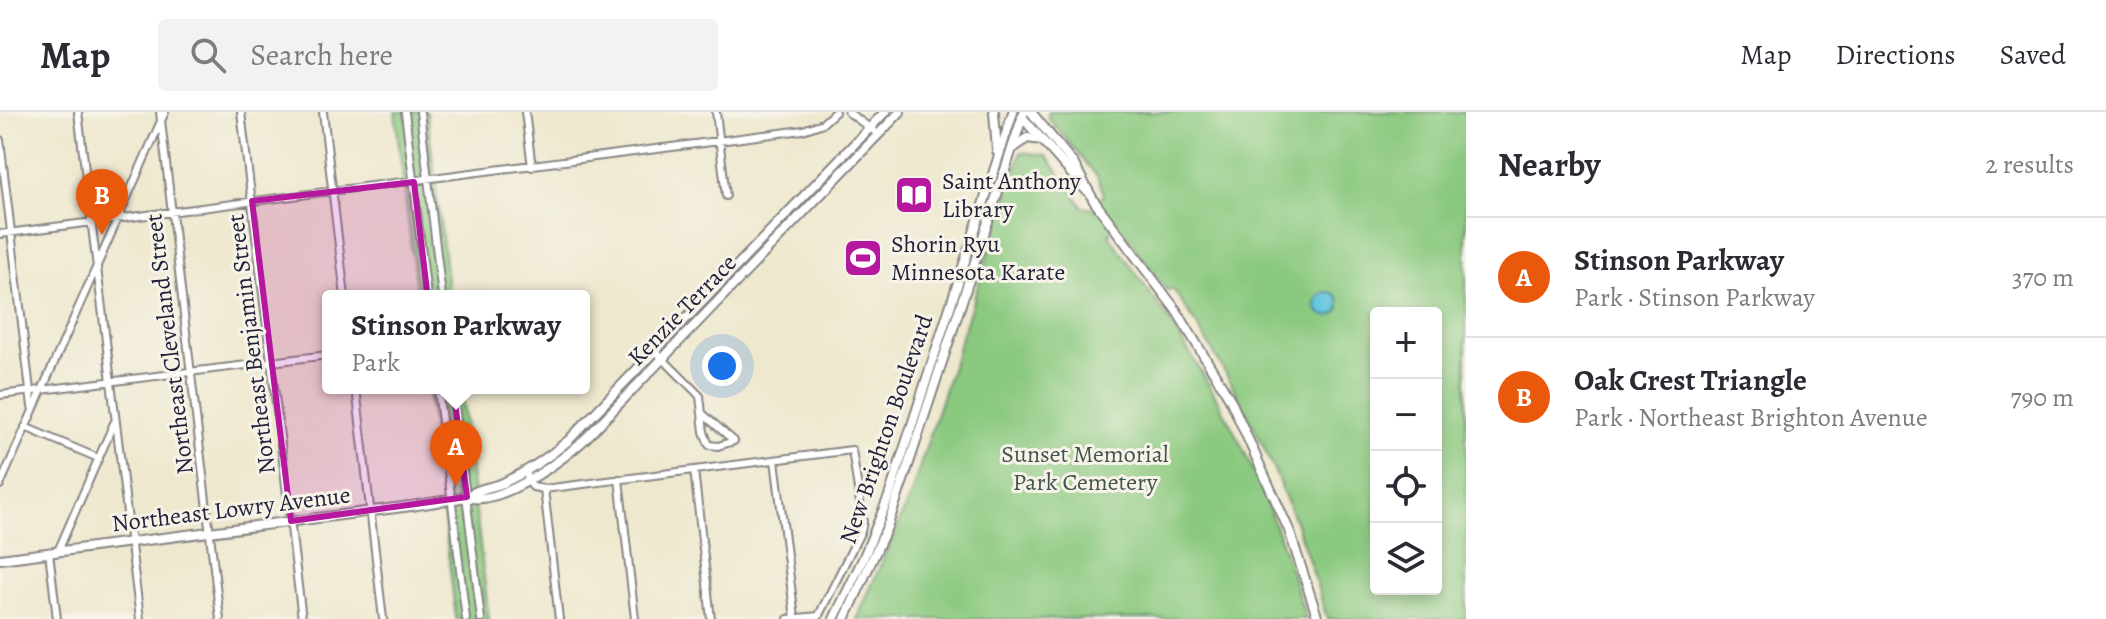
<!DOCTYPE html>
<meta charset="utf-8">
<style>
:root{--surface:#fff;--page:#f2f2f3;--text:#2b2b33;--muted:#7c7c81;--line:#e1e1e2;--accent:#ea580c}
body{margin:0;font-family:Alegreya,serif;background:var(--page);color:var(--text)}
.controls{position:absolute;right:24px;bottom:24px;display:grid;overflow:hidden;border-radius:8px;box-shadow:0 4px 12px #0003}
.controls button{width:72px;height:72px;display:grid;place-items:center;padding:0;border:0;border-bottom:2px solid var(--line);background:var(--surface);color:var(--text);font:40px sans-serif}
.you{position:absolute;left:722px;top:254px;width:28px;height:28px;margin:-20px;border:6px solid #fff;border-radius:50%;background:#1a73e8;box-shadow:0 0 0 12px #1a73e833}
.badge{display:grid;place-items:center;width:52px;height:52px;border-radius:50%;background:var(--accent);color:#fff;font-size:26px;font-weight:700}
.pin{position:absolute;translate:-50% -66px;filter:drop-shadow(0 2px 4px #0008)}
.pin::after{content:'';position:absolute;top:42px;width:28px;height:24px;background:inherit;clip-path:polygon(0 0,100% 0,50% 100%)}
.popup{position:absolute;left:322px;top:178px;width:268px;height:104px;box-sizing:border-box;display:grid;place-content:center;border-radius:8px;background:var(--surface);filter:drop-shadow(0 2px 6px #0005);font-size:26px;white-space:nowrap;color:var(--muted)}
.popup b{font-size:30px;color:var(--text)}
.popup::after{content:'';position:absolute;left:50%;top:100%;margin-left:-16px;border:16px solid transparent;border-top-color:var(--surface)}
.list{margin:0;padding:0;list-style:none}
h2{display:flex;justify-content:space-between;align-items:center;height:104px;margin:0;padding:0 32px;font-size:34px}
h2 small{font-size:26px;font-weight:400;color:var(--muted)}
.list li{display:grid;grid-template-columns:52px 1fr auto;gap:24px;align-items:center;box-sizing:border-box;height:120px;padding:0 32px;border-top:2px solid var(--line)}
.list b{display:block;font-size:30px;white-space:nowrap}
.list p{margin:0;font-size:26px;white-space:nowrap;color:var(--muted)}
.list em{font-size:26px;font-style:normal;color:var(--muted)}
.icon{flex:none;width:44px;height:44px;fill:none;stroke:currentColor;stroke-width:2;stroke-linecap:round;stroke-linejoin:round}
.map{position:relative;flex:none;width:1466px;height:507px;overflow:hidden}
header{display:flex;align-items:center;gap:48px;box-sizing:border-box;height:112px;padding:0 40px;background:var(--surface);border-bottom:2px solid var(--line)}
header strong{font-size:38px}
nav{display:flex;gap:44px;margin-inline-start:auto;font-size:28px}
.search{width:560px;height:72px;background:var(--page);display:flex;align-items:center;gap:20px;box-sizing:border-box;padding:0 28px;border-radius:8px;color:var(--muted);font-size:30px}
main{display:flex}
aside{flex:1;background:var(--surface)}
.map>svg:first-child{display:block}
.green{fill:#8ac97f;stroke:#56765d;stroke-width:2;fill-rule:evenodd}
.water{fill:#61c5de;stroke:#42748c;stroke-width:2}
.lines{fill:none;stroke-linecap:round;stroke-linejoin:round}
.street-casing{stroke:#888584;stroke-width:10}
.secondary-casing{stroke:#888584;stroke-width:12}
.street{stroke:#fff;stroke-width:6}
.secondary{stroke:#fff;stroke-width:8}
.marked{fill:#b5179e;fill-opacity:0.2;stroke:#b5179e;stroke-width:6;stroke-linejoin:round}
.labels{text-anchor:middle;stroke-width:6;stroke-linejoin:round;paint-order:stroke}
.poi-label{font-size:24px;fill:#22223b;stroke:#f7f3e8;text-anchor:start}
.street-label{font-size:24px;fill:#22223b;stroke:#f7f3e8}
.park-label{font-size:24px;fill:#41544f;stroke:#f7f3e8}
</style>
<header>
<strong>Map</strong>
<div class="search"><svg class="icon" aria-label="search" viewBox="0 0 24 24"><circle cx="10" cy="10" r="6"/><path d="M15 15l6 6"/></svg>Search here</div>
<nav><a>Map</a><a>Directions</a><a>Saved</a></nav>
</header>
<main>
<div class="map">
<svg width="1466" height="507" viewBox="0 0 1466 507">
<rect width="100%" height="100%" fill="#f7f3e8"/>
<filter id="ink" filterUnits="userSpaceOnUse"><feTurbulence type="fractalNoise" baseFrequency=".0125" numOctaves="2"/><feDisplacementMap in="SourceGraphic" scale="16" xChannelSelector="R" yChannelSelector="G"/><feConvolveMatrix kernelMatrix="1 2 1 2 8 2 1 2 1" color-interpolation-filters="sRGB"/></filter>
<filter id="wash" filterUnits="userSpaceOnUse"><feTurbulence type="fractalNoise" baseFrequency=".006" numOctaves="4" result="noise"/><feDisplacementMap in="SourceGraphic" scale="32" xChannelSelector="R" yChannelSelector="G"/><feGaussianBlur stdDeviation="1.8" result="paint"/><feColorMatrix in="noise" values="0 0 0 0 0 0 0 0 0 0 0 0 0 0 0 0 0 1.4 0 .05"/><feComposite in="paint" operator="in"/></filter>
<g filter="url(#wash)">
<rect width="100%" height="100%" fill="#eee8ce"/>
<path class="green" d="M395,0h32l22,184h-32z
M1049,0h417v507h-139c-33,-119 -84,-228 -154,-330l-7,1 -51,-70 -6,15c45,63 90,126 125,196 31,59 53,124 72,188h-449l53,-122 111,-345 25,3 37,52 11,2 10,-15 -7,-18 -49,-58zM1376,201h60v276h-60z
M428,276h33l28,231h-33z"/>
<path class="water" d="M1316 192a12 12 0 1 1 24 0a12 12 0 1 1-24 0Z"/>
</g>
<g filter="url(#ink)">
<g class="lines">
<defs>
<path id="street" d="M78,0l62,507
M160,0l60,507
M241,0l61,507
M323,0l22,184
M405,0l22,184
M420,0l22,184
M525,0l7,55
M716,0l10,84
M848,0l30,22
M0,28l32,267
M0,122l803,-104 20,-7 12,-11
M655,239l45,45 4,36 5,13 9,1 16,-5 -31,-27
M356,276l27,231
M438,276l28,231
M453,276l28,231
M0,283l328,-40
M25,315l73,31
M775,348l20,158
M526,358l2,11 5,6 11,2 15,130
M694,358l17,149
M619,367l16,140
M0,373l165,-373
M544,377l308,-39 11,72 -2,9 -44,88
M58,439l56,-128
M49,440l8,67
M788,507l31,-3"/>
<path id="secondary" d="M994,0l3,39
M1031,0l42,51 21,38 82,109 54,89 59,131 29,89
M1022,5l64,73
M1015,35l12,-9 15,2
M467,385c10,-9 24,-9 36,-14 24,-11 46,-26 66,-43l316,-328
M0,447l411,-53 56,-9c33,10 98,-38 121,-61l312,-324
M834,507l29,-60 26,-63 124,-384
M845,507l42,-92 19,-55 118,-360"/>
</defs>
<use href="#street" class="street-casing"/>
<use href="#secondary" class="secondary-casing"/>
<use href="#street" class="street"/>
<use href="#secondary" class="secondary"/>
</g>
</g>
<path class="marked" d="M414,70l19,159 14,-1 20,157 -176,24 -39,-320z"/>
<defs>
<symbol id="library-square" viewBox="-11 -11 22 22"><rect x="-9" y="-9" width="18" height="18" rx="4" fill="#b5179e" stroke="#f7f3e8"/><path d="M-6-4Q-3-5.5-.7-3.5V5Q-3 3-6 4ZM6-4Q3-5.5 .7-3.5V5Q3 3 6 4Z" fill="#fff"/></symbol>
<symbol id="stadium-square" viewBox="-11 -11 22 22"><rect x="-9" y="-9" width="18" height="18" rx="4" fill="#b5179e" stroke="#f7f3e8"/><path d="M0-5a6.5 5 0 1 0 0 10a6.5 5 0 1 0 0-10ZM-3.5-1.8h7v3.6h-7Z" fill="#fff"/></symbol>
</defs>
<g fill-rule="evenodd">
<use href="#library-square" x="892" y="61" width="44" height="44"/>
<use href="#stadium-square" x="841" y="124" width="44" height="44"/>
</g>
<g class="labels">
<g class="poi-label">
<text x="942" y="77">Saint Anthony<tspan x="942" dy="28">Library</tspan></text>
<text x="891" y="140">Shorin Ryu<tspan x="891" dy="28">Minnesota Karate</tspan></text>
</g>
<g class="street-label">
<text transform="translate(682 198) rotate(-46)" y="8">Kenzie Terrace</text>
<text transform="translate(169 232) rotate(-97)" y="8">Northeast Cleveland Street</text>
<text transform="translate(251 232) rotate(-97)" y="8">Northeast Benjamin Street</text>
<text transform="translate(886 317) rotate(-71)" y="8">New Brighton Boulevard</text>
<text transform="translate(231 397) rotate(-7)" y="8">Northeast Lowry Avenue</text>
</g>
<g class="park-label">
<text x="1085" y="350">Sunset Memorial<tspan x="1085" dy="28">Park Cemetery</tspan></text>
</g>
</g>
</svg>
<div class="controls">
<button>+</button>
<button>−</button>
<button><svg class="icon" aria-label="locate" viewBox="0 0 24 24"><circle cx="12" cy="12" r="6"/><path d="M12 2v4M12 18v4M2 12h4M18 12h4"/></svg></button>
<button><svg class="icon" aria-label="layers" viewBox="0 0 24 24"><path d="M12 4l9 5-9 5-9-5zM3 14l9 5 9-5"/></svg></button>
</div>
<div class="you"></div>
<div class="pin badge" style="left:456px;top:374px">A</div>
<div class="popup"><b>Stinson Parkway</b>Park</div>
<div class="pin badge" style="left:102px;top:123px">B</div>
</div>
<aside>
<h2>Nearby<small>2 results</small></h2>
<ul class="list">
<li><span class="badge">A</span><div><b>Stinson Parkway</b><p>Park · Stinson Parkway</p></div><em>370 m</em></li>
<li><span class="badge">B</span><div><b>Oak Crest Triangle</b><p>Park · Northeast Brighton Avenue</p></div><em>790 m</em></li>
</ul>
</aside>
</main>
